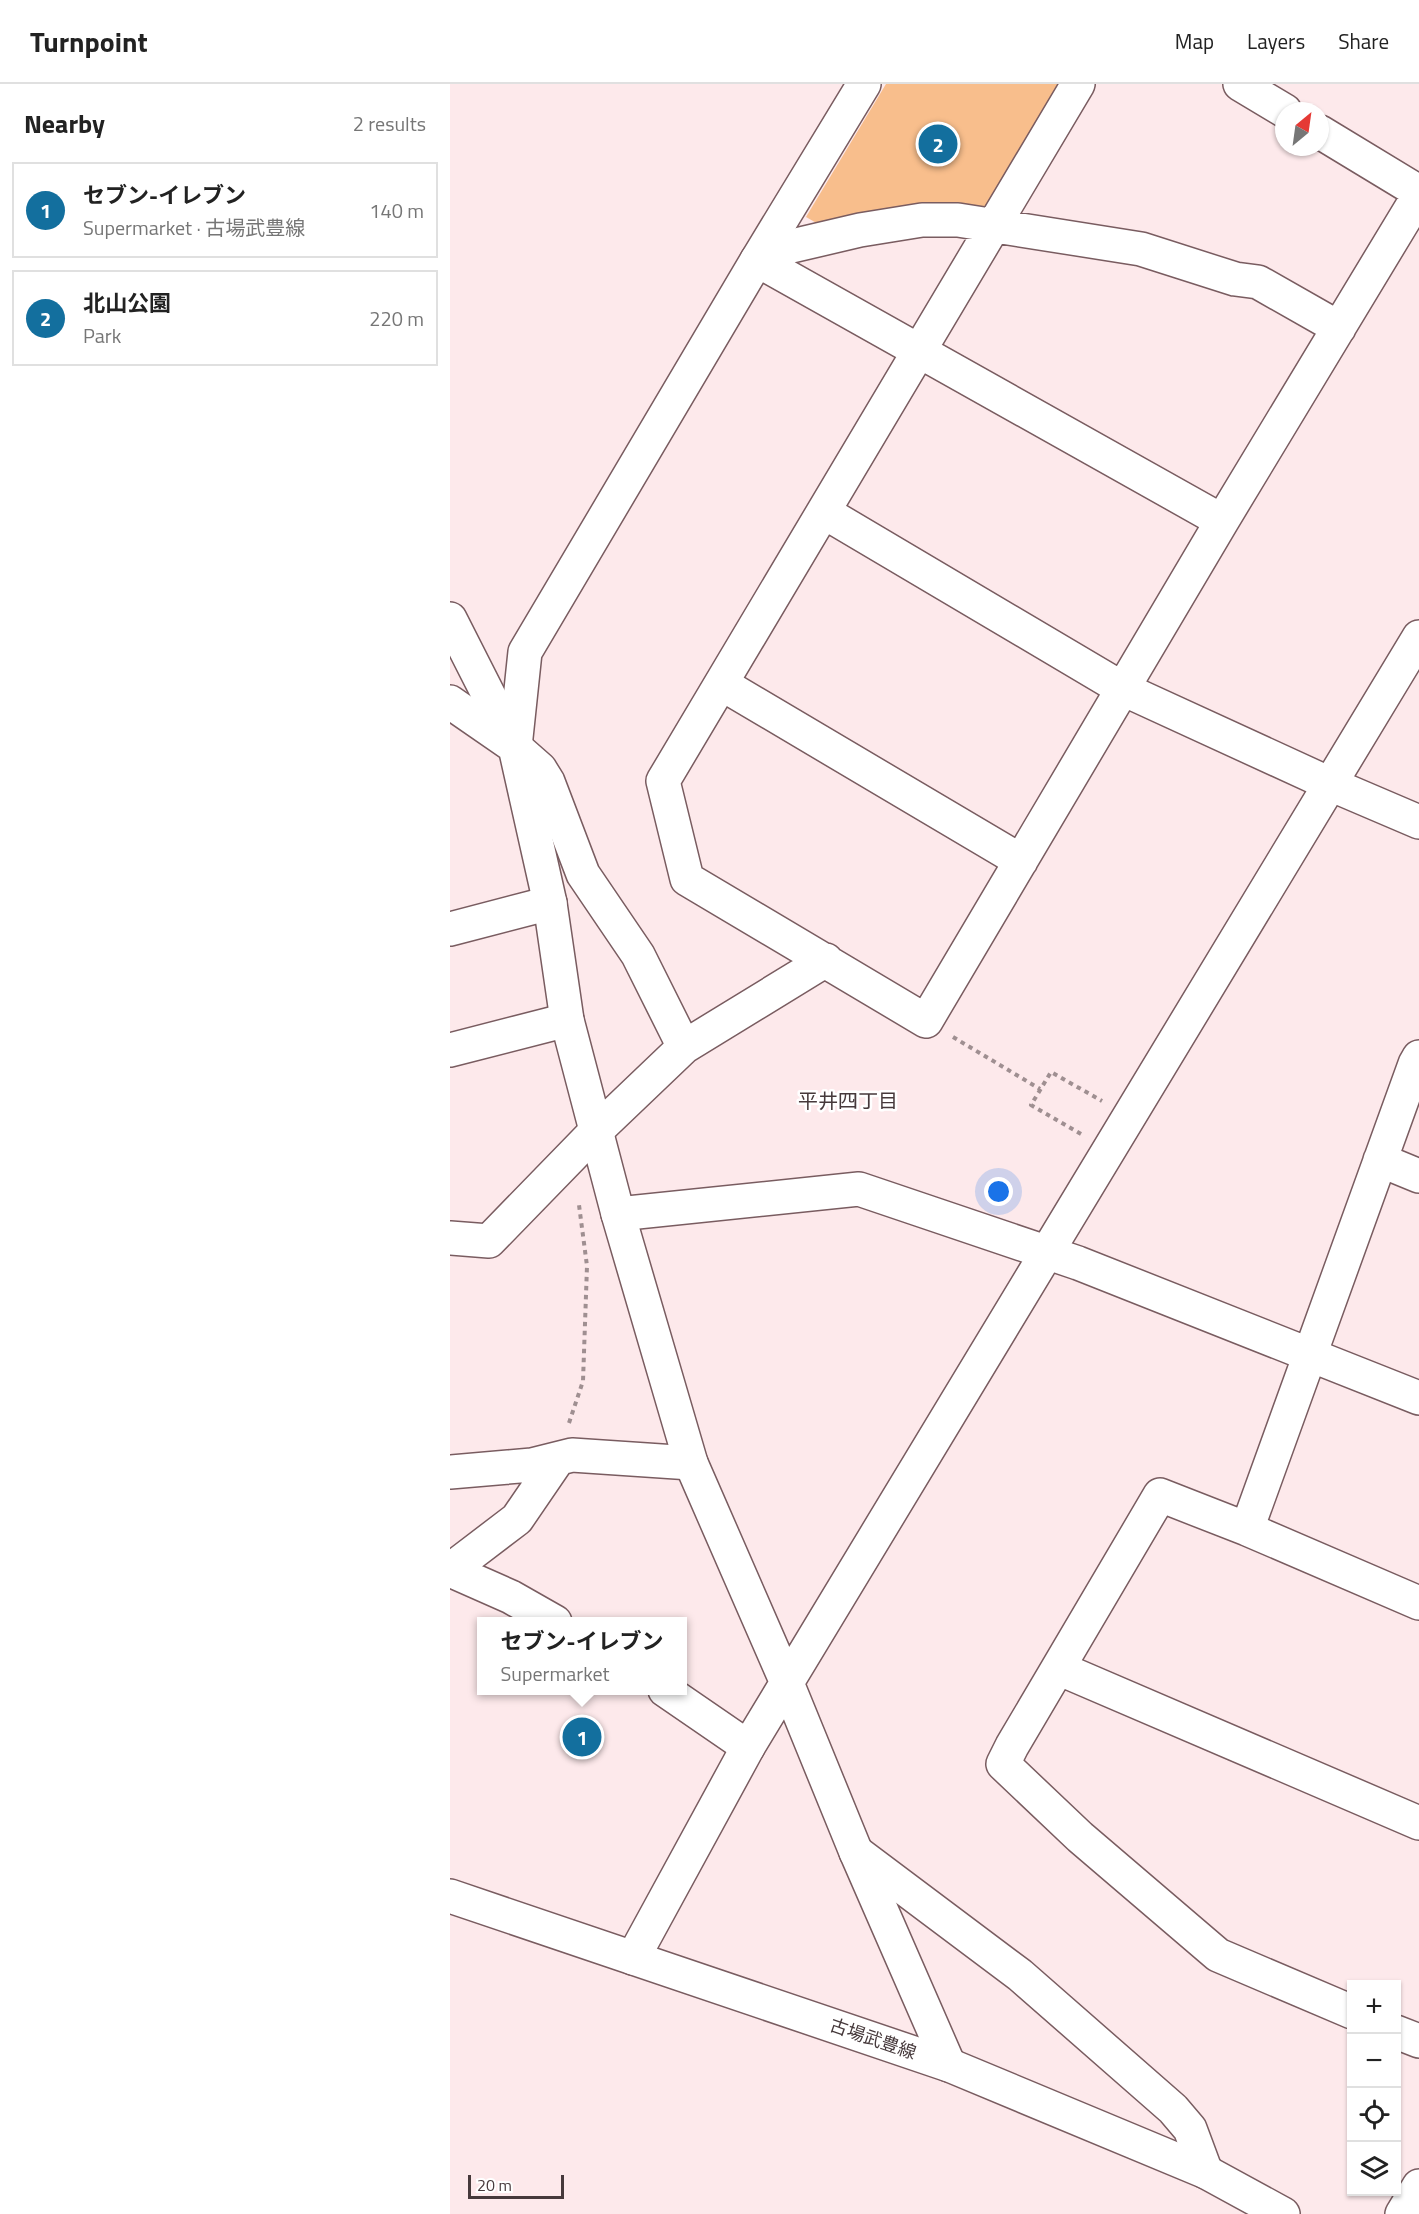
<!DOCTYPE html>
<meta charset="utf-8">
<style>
:root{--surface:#fff;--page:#f6f6f6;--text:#222;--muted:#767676;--line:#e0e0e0;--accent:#136f9e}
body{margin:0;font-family:"Titillium Web","Noto Sans JP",sans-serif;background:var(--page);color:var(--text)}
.controls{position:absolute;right:18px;bottom:18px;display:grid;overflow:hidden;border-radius:0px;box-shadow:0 2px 4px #0004}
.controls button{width:54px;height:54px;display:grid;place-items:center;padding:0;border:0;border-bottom:2px solid var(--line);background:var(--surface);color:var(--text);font:30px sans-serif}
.compass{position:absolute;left:825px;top:18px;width:54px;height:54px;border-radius:50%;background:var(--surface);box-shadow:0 2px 4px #0004;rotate:29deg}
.scale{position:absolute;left:18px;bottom:15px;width:96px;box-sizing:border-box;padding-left:6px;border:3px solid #46393b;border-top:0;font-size:16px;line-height:21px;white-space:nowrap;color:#46393b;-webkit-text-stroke:4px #fff;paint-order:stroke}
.you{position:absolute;left:549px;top:1108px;width:21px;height:21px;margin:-15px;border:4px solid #fff;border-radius:50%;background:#1a73e8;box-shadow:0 0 0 9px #1a73e833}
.badge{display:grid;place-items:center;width:39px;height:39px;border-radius:50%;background:var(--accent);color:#fff;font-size:20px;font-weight:700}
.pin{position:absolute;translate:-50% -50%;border:3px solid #fff;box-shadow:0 2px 6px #0006}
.popup{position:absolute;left:27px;top:1533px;width:210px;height:78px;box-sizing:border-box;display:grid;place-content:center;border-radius:0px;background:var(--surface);filter:drop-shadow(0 2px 4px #0005);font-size:20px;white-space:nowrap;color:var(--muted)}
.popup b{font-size:22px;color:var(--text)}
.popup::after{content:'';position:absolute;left:50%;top:100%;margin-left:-12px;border:12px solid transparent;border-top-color:var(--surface)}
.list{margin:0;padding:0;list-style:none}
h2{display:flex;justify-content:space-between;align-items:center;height:78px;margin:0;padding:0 24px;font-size:26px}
h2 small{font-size:20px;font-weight:400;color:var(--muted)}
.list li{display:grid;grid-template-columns:39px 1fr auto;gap:18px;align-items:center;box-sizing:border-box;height:96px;margin:0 12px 12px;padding:0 12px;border:2px solid var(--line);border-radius:0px}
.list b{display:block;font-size:22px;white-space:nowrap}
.list p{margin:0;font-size:20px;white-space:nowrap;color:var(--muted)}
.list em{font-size:20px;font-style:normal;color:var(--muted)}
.icon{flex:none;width:33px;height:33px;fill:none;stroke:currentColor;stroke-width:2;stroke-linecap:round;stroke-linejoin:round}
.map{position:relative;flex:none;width:969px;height:2130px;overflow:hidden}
header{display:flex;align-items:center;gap:36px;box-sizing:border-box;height:84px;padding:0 30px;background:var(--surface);border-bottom:2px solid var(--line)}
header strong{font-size:28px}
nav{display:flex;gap:33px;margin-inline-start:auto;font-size:21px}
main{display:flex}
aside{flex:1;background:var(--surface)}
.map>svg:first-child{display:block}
.green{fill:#f8be8c}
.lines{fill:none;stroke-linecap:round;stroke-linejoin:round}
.minor-casing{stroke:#795c60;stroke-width:36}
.tertiary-casing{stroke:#795c60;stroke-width:36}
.secondary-casing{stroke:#795c60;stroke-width:36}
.path{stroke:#9f8f91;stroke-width:4;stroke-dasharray:4.5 4.5;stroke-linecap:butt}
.minor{stroke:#fff;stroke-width:33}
.tertiary{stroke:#fff;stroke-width:33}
.secondary{stroke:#fff;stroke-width:33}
.labels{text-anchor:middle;stroke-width:5;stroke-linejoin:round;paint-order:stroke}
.street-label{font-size:18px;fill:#46393b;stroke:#fff}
.neighbourhood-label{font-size:20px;fill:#46393b;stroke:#fff}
</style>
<header>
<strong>Turnpoint</strong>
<nav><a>Map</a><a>Layers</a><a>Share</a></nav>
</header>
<main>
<aside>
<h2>Nearby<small>2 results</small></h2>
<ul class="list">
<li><span class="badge">1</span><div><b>セブン-イレブン</b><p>Supermarket · 古場武豊線</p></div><em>140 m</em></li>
<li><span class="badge">2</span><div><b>北山公園</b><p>Park</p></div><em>220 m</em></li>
</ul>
</aside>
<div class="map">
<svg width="969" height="2130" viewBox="0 0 969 2130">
<rect width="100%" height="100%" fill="#fde9eb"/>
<path class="green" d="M436,0h175l-72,120 -15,7 -147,18 -21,-12z"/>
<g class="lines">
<defs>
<path id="minor" d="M628,0l-415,697 24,98 239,142 296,-500 197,-326
M790,0l45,27
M870,48l99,60
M307,176l22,-11 81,-19 62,-10h36l183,29 94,30 23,3 81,46
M307,176l465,261
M374,428l299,177 207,95 89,38
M0,535l65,128 25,22 8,13 35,92 55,81 46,92
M272,600l299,177
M0,845l100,-26
M0,966l117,-30
M930,1076l39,16
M168,1130l241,-25 219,74 341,135
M0,1154l39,3 107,-110 88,-84 142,-87
M0,1388l82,-7 40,-10 119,8
M797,1445l168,-465 4,-7
M0,1486l67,-51 41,-60
M0,1486l61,27 44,25
M608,1584l361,155
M215,1606l83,57
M406,1768l164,123 153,134 17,20 16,43
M902,1928l-134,-57 -138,-118 -77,-73 9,-18 148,-251 87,34 172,74
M946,1948l23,9
M952,2130l17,-28"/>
<path id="tertiary" d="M414,0l-107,176 -232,392 -10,95 35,156 17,117 51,194 73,249 96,220 69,169 93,213
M0,618l65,45
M183,1874l115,-211 671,-1110"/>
<path id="secondary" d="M0,1812l499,169 257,107 77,42"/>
</defs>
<use href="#minor" class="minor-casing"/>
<use href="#tertiary" class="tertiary-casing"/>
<use href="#secondary" class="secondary-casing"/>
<path class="path" d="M503,953l87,52
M631,1050l-50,-29 20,-33 51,29
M119,1339l14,-42 4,-115 -8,-61"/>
<use href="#minor" class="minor"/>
<use href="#tertiary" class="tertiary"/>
<use href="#secondary" class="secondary"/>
</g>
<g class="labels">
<g class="street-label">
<text transform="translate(423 1955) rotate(19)" y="6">古場武豊線</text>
</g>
<g class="neighbourhood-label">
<text x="398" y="1024">平井四丁目</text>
</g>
</g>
</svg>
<div class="controls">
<button>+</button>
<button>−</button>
<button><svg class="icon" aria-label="locate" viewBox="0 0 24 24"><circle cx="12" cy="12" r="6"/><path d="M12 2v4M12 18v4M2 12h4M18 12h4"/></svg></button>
<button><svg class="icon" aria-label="layers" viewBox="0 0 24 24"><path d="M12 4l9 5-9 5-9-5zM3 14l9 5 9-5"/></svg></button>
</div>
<svg class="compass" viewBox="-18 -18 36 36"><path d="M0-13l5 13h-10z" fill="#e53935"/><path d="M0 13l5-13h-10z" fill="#767676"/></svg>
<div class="scale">20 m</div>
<div class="you"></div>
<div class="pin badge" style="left:132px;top:1653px">1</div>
<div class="popup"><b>セブン-イレブン</b>Supermarket</div>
<div class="pin badge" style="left:488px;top:60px">2</div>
</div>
</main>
